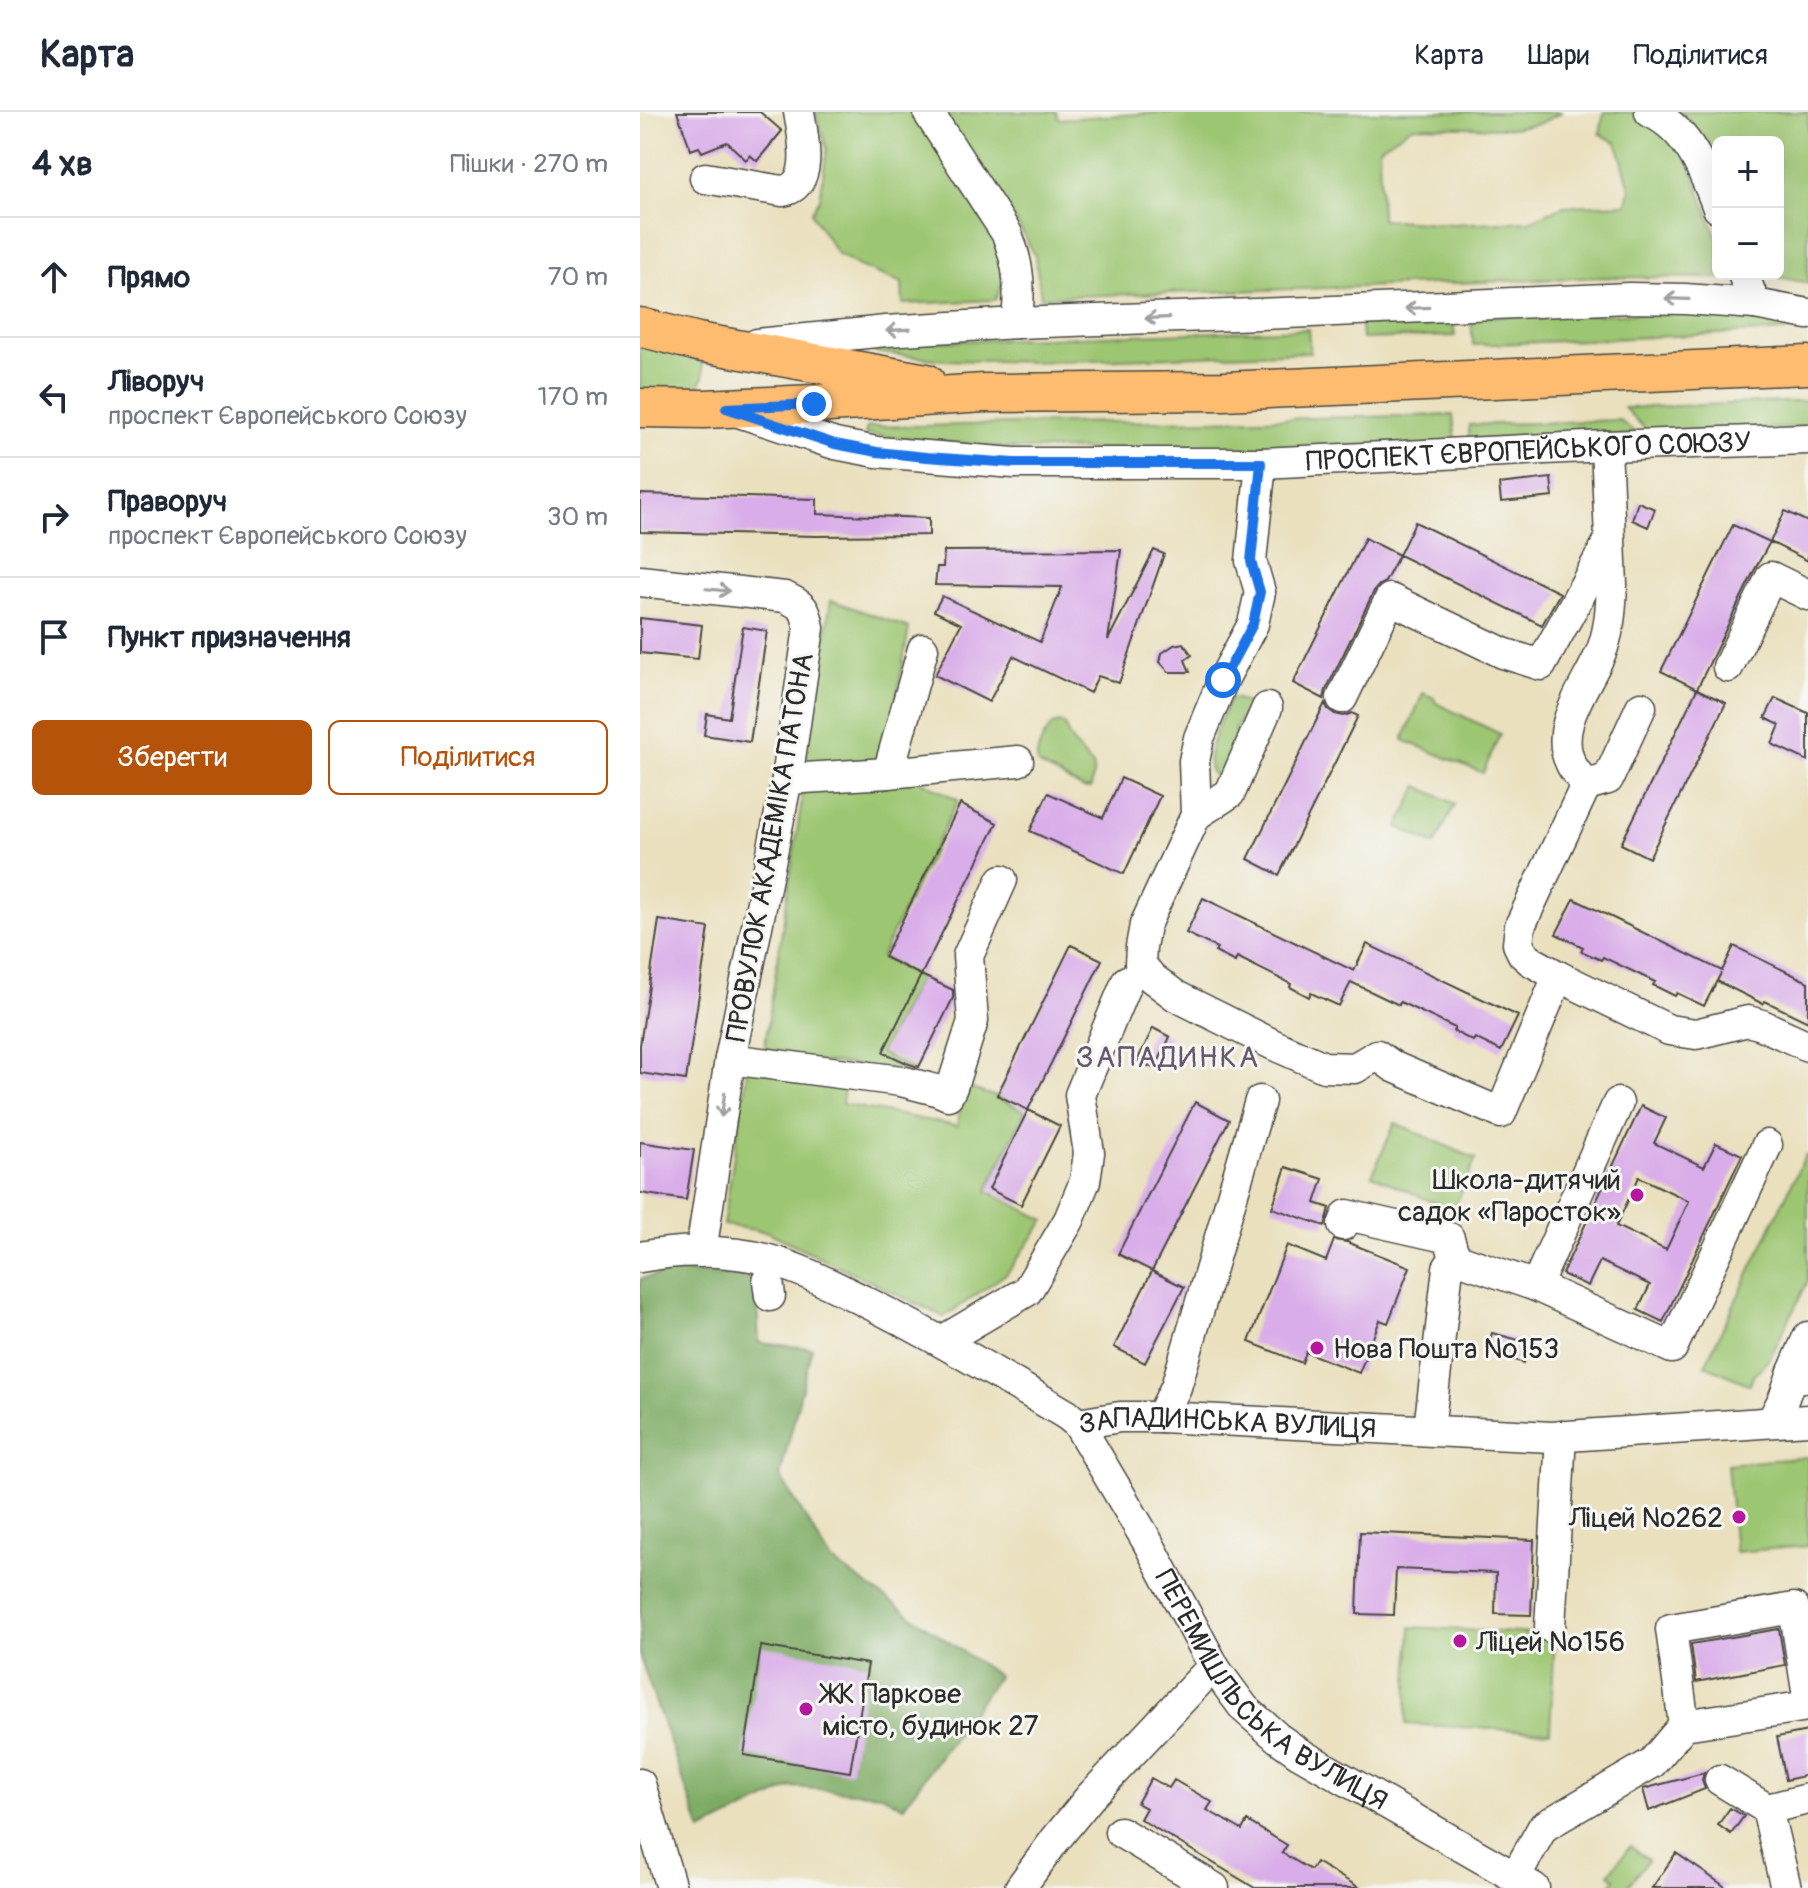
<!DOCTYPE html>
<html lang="uk">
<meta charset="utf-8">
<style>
:root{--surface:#fff;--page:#f6f6f7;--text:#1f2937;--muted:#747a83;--line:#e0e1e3;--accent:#b45309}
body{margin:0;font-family:Pangolin,sans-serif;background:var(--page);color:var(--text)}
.controls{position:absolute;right:24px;top:24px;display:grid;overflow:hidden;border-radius:12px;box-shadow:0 8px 32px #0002}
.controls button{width:72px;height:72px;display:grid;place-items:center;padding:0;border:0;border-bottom:2px solid var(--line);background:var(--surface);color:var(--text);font:40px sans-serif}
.stop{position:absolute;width:24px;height:24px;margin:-18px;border:6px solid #1a73e8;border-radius:50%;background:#fff}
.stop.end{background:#1a73e8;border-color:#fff;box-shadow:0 2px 8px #0008}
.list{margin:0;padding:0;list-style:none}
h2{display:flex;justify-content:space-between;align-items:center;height:104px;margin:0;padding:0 32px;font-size:34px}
h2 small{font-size:26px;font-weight:400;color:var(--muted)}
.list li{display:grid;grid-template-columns:52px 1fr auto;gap:24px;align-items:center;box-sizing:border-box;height:120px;padding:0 32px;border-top:2px solid var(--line)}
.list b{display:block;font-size:30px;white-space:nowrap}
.list p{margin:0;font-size:26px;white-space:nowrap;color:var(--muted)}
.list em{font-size:26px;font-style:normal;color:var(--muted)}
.actions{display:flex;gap:16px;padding:24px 32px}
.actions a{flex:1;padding:18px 0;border:2px solid var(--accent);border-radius:12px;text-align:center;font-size:28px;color:var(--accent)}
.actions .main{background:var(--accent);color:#fff}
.icon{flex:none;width:44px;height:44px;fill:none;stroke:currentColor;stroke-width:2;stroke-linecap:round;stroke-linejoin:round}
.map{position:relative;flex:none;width:1168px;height:1776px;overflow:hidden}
header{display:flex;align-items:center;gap:48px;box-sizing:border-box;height:112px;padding:0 40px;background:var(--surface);border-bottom:2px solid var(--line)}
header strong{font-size:38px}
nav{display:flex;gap:44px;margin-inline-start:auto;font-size:28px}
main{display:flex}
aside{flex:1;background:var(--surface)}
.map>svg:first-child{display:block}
.green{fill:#9dc672;stroke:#64784e;stroke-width:2}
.forest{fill:#7eab64;stroke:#546b48;stroke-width:2}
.building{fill:#d9ade9;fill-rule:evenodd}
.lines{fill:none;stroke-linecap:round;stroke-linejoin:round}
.minor-casing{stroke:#484641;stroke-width:33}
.major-casing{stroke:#484641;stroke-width:41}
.minor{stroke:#fff;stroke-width:30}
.major{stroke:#fdbc6f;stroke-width:38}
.oneway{stroke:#a0a0a0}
.route{stroke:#1a73e8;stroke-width:10}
.poi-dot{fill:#b5179e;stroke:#f6f6f2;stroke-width:3}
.labels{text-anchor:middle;stroke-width:6;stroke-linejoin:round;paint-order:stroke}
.street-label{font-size:28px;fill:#2b2b2b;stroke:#f6f6f2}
.poi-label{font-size:28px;fill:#2b2b2b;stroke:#f6f6f2;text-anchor:start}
.neighbourhood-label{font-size:30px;letter-spacing:2px;fill:#68586e;stroke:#f6f6f2}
</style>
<header>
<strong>Карта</strong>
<nav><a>Карта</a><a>Шари</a><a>Поділитися</a></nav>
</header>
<main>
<aside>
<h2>4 хв<small>Пішки · 270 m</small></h2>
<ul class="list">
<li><svg class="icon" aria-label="ahead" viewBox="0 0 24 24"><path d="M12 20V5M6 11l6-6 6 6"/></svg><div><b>Прямо</b></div><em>70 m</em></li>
<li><svg class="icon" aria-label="left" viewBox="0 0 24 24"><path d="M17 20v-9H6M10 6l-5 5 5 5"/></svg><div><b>Ліворуч</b><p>проспект Європейського Союзу</p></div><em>170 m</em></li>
<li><svg class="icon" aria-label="right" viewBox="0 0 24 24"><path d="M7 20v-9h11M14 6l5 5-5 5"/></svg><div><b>Праворуч</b><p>проспект Європейського Союзу</p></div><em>30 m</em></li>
<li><svg class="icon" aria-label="arrive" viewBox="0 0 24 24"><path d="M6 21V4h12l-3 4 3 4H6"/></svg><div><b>Пункт призначення</b></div></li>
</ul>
<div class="actions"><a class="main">Зберегти</a><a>Поділитися</a></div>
</aside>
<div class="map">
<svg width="1168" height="1776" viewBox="0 0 1168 1776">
<rect width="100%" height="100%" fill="#f6f6f2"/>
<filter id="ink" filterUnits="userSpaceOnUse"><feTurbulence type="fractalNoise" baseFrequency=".0125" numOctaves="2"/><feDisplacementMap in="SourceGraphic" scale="16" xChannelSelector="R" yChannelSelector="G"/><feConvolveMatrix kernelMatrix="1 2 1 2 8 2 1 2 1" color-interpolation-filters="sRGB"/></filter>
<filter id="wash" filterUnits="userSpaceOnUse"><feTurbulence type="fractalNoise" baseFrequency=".006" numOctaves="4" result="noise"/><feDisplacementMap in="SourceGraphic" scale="32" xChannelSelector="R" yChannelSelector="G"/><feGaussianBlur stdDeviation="1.8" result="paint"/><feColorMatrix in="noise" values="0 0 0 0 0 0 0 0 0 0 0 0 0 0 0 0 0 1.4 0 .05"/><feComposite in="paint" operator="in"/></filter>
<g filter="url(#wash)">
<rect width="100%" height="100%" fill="#eae0be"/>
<path class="green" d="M175,0h100l84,135c7,22 7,33 -4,53l-92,4 -1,-21 -43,-17 -22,-13 -26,-40 9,-15 7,-49z
M341,0h75l3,7 111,-7h392l-21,11 -28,5 -100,-2 -34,22 2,71 71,5 77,-3 34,-15 64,-2 3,-16 -13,-45 -17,-9 4,-22h27l10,3 43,35 34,90v34h8l-2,4 -121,-1 -244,10 -318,10 -6,-41 -21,-39 -71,-100z
M1038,0h130v171l-46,-9h16v-132h-60v18c-10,-17 -22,-38 -40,-48z
M1027,201l141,8v9l-335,15 -2,-28z
M813,210l2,14 -93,3 -1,-15z
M668,217l2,23 -272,10 -94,-2 -70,-8 -1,-8z
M0,229l61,19c5,16 2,23 -9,33l-52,-2z
M1168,289v26l-159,6 -25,-25z
M813,303l3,28 -191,7 -248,-1 -152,-15 2,-7z
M979,308l18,14 -168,6v-15z
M191,488l78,28 -22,124 -9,10 -74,5z
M783,581l11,5 2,5 64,31 -17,39 -80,-33z
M595,586l14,6 -15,27 14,7 -21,39c-40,5 -3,-63 3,-78z
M420,611l4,1c7,22 16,26 30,43l-3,21 -7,1 -6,-3 -40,-22c-4,-13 6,-28 14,-39z
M272,664l46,24 -77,157 39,21 -40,75 35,17 -152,-13 41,-271z
M778,674l37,18 -20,41 -37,-18z
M108,954l97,13 -3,25 115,22 7,-39 30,9 31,15 -38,80 58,29 -38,53 -63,44 -176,-85 -45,-7z
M755,1011l81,36 -23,52 -81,-36z
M1165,1044l3,1v124l-38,77 -17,18 -3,9 -45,-20z
M1168,1345v89l-73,6 -8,-88z
M771,1515l144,8 -5,97 -144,-8z
M990,1734l18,14 -22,28h-18l7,-9 -6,-5z"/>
<path class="forest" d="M36,1159l80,7 3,65 53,5 -32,128 51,84 167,116 -95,131 -23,-13 -88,-7 -91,44 -61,-173v-379z"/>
<g id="blocks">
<path class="building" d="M37,0h83l22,19 -25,30 -7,-6 -4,5 -19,-18 -25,10 -3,-5 -8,3z
M911,366l2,19 -52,5 -2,-18z
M0,382l177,5v15l112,4v17l-113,1 -176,-4z
M998,390l17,7 -7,18 -16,-7z
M1145,399l23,11v39l-38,-19z
M775,410l145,71 -18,32 -143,-70z
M1093,413l37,17 -15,27 -58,120 -36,-18z
M725,426l34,17 -14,27 -6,3 -5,6 -48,99 -2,9 -31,-16z
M481,438l-13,90 46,-90 10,4 -45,129 -21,-7 -8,17 -77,-37 -24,46 -54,-27 26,-51 -27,-13 8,-15 98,46 22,-55 -127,-2 2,-18h6l1,-16z
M0,506l62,7 -4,34 -58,-6z
M103,515l24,4 -17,111 -46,-7 3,-21 22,4z
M543,531l9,12 -7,5 5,12h-21l-9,-10 2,-9 12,-8z
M1057,577l29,14 -77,155 -28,-14z
M1135,586l33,15v48l-36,-17 8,-19 -15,-7z
M685,591l3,6 7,5 9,2 8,-3 6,3 -79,159 -31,-16z
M481,666l39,18 -36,78 -94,-43 18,-38 55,25z
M320,692l37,19 -76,152 32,15v8l-34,69 -10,-3 -26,-12 38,-77 -37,-18z
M563,786l151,73 13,-27 151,72 -17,35 -26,-13 -2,3 -20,-10 2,-3 -55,-26 -1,3 -48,-23 -12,24 -28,-13 -2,4 -19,-10 1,-3 -54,-27 -2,5 -20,-10 2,-4 -31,-15z
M934,787l148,72 12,-25 74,36v40l-43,-21 -2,3 -46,-23 4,-8 -17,33 -27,-13 -2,3 -22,-11 2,-3 -52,-25 -2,3 -20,-9 2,-4 -27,-13z
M19,808l50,8 -23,152 -46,-7v-28z
M431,833l31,15 -74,150 -31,-15z
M513,916l17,9 -15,32 -18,-8z
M555,990l34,18 -77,151 -34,-17z
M1001,994l25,12 -12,25 50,24 12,-24 26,12 -79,167 -25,-12 12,-25 -50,-24 -12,25 -26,-12zM999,1065l50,24 -23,49 -50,-24z
M388,998l32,16 -39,79 -32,-16z
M0,1030l54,8 -8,50 -46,-7z
M646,1055l37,12 -8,24 15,5 -5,18 -53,-18z
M694,1128l13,2 63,25 -22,56 -8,-3 -21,53 -53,-21 -4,11 -53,-21 38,-97 39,16z
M512,1159l32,16 -39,76 -31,-16z
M852,1221l38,10 -6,20 -37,-12z
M720,1420l174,8 -3,75 -36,-1 1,-41 -100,-4 -2,46 -37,-1z
M1139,1517l6,36 -89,17 -5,-38z
M121,1534l107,18 -18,108 -106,-17z
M1168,1619v44l-22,5 -9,-43z
M1064,1661l-2,7 3,9 -56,22 -6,-22z
M511,1666l18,10 5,-8 38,22 -5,8 35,20 5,-9 40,24 -5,8 29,17 5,-8 44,26h-105l-115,-69 6,-11 -9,-5z
M1090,1696l14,8 -13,18 -13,-9z
M1036,1741l51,35h-75z"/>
</g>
</g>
<g filter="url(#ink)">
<use href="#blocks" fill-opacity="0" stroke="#484641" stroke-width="2"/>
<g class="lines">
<defs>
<g id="minor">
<path d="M288,0l79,122c13,34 13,53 10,89"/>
<path d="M1010,0c38,17 54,59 68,96"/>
<path d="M65,66l77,13c33,-4 21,-56 17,-79"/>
<path d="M1103,162l12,30"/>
<path d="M117,232l129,-13 131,-8 294,-11 318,-14 56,1 70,5 53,10"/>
<path id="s1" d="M99,300l96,32 42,8 137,11h247l345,-17 202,-7"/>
<path d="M966,334l6,139c-1,21 -2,42 -9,62 -12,35 -52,78 -32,117 4,8 10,14 15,21l-66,141 -2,18 5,10 8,7 27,15 111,54 27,4 52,-13 14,4 46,21"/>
<path d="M621,351l-10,98 9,31 -7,32 -30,56 -24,58 -5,23 2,54 -51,110 -4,22 -1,17 12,14 24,18 98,49 50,22 31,1 22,-13 17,12 107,46 57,-137"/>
<path d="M0,469l145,16c18,9 21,11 24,31l-22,151 -57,280 -29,193"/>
<path d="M1088,555l43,-90 37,18"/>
<path d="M702,586l48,-99 113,54 38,12 67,-122"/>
<path d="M248,661l35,-124"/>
<path d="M147,667l101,-6 130,-12"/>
<path d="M946,673l22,-6 33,-72"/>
<path d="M556,703l34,-22 37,-85"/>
<path d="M90,947l171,22 35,9 12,5 4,-8 21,-66 -5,-65 34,-76"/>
<path d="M703,1113l4,-10 102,23 6,20 -7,10 -19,161"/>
<path id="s2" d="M0,1145c32,-6 65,-7 98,-3 45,5 86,27 126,47 70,35 136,74 203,114l11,9 68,115 70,131 28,38 34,30 21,15 235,135"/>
<path d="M815,1146l81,28 136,62 95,-203"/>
<path d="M128,1169l2,15"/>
<path d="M896,1174l82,-183"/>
<path d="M302,1229l85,-50 42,-71 16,-39 4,-28 -9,-58 47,-114"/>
<path d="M1153,1260l15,-35"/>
<path d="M521,1305l15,-30 84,-286"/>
<path d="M1132,1309l11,-21 10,-28 15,6"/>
<path id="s3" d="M438,1312l42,-7h41l391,20 256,-17"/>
<path d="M910,1515l11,-191"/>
<path d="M1044,1613l-13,-96 123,-21 14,89"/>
<path d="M1080,1668l47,29 19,79"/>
<path d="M0,1672l31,104"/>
<path d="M1127,1697l41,-10"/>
<path d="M480,1720l94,56"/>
<path d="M875,1765l28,-50 109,-64 32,-38 124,-19"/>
<path d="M380,1776l35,-48 35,-43 112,-119 14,-8"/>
</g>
<path id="major" d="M0,215l58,15 228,41
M0,296l64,1 110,-5 170,-11 239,-2 585,-26"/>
</defs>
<use href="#minor" class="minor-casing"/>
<use href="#major" class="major-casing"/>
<use href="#minor" class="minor"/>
<use href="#major" class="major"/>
</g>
<defs><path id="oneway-shaft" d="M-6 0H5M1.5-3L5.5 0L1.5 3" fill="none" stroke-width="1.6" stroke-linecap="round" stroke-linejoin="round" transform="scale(2)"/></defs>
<g class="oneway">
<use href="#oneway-shaft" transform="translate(1037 187) rotate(-178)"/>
<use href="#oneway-shaft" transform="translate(777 196) rotate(177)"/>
<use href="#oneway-shaft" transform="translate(517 206) rotate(178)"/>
<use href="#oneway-shaft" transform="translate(258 218) rotate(176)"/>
<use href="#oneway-shaft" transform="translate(78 478) rotate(6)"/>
<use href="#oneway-shaft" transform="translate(83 993) rotate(98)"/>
</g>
</g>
<g class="lines" filter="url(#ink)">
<path class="route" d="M174,292l-88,4 109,36 42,8 49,5 88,6h247l-10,98 9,31 -7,32 -30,56"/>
</g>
<g class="poi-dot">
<circle cx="997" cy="1083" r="8"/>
<circle cx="677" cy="1236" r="8"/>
<circle cx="1099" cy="1405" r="8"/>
<circle cx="820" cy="1529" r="8"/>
<circle cx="166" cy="1597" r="8"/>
</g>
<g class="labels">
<g class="street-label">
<text dy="10" stroke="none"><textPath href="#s1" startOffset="796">ПРОСПЕКТ ЄВРОПЕЙСЬКОГО СОЮЗУ</textPath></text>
<text transform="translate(129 735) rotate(-80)" y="10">ПРОВУЛОК АКАДЕМІКА ПАТОНА</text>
<text dy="10" stroke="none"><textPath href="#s3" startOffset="150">ЗАПАДИНСЬКА ВУЛИЦЯ</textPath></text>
<text dy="10" stroke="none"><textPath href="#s2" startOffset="816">ПЕРЕМИШЛЬСЬКА ВУЛИЦЯ</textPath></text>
</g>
<g class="poi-label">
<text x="981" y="1077" text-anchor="end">Школа-дитячий<tspan x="981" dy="32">садок «Паросток»</tspan></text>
<text x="693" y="1246">Нова Пошта №153</text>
<text x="1083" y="1415" text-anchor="end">Ліцей №262</text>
<text x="836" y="1539">Ліцей №156</text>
<text x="182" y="1591">ЖК Паркове<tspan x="182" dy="32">місто, будинок 27</tspan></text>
</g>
<g class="neighbourhood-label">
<text x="528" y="955">ЗАПАДИНКА</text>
</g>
</g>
</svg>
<div class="controls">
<button>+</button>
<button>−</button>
</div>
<div class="stop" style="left:583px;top:568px"></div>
<div class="stop end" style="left:174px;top:292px"></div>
</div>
</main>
